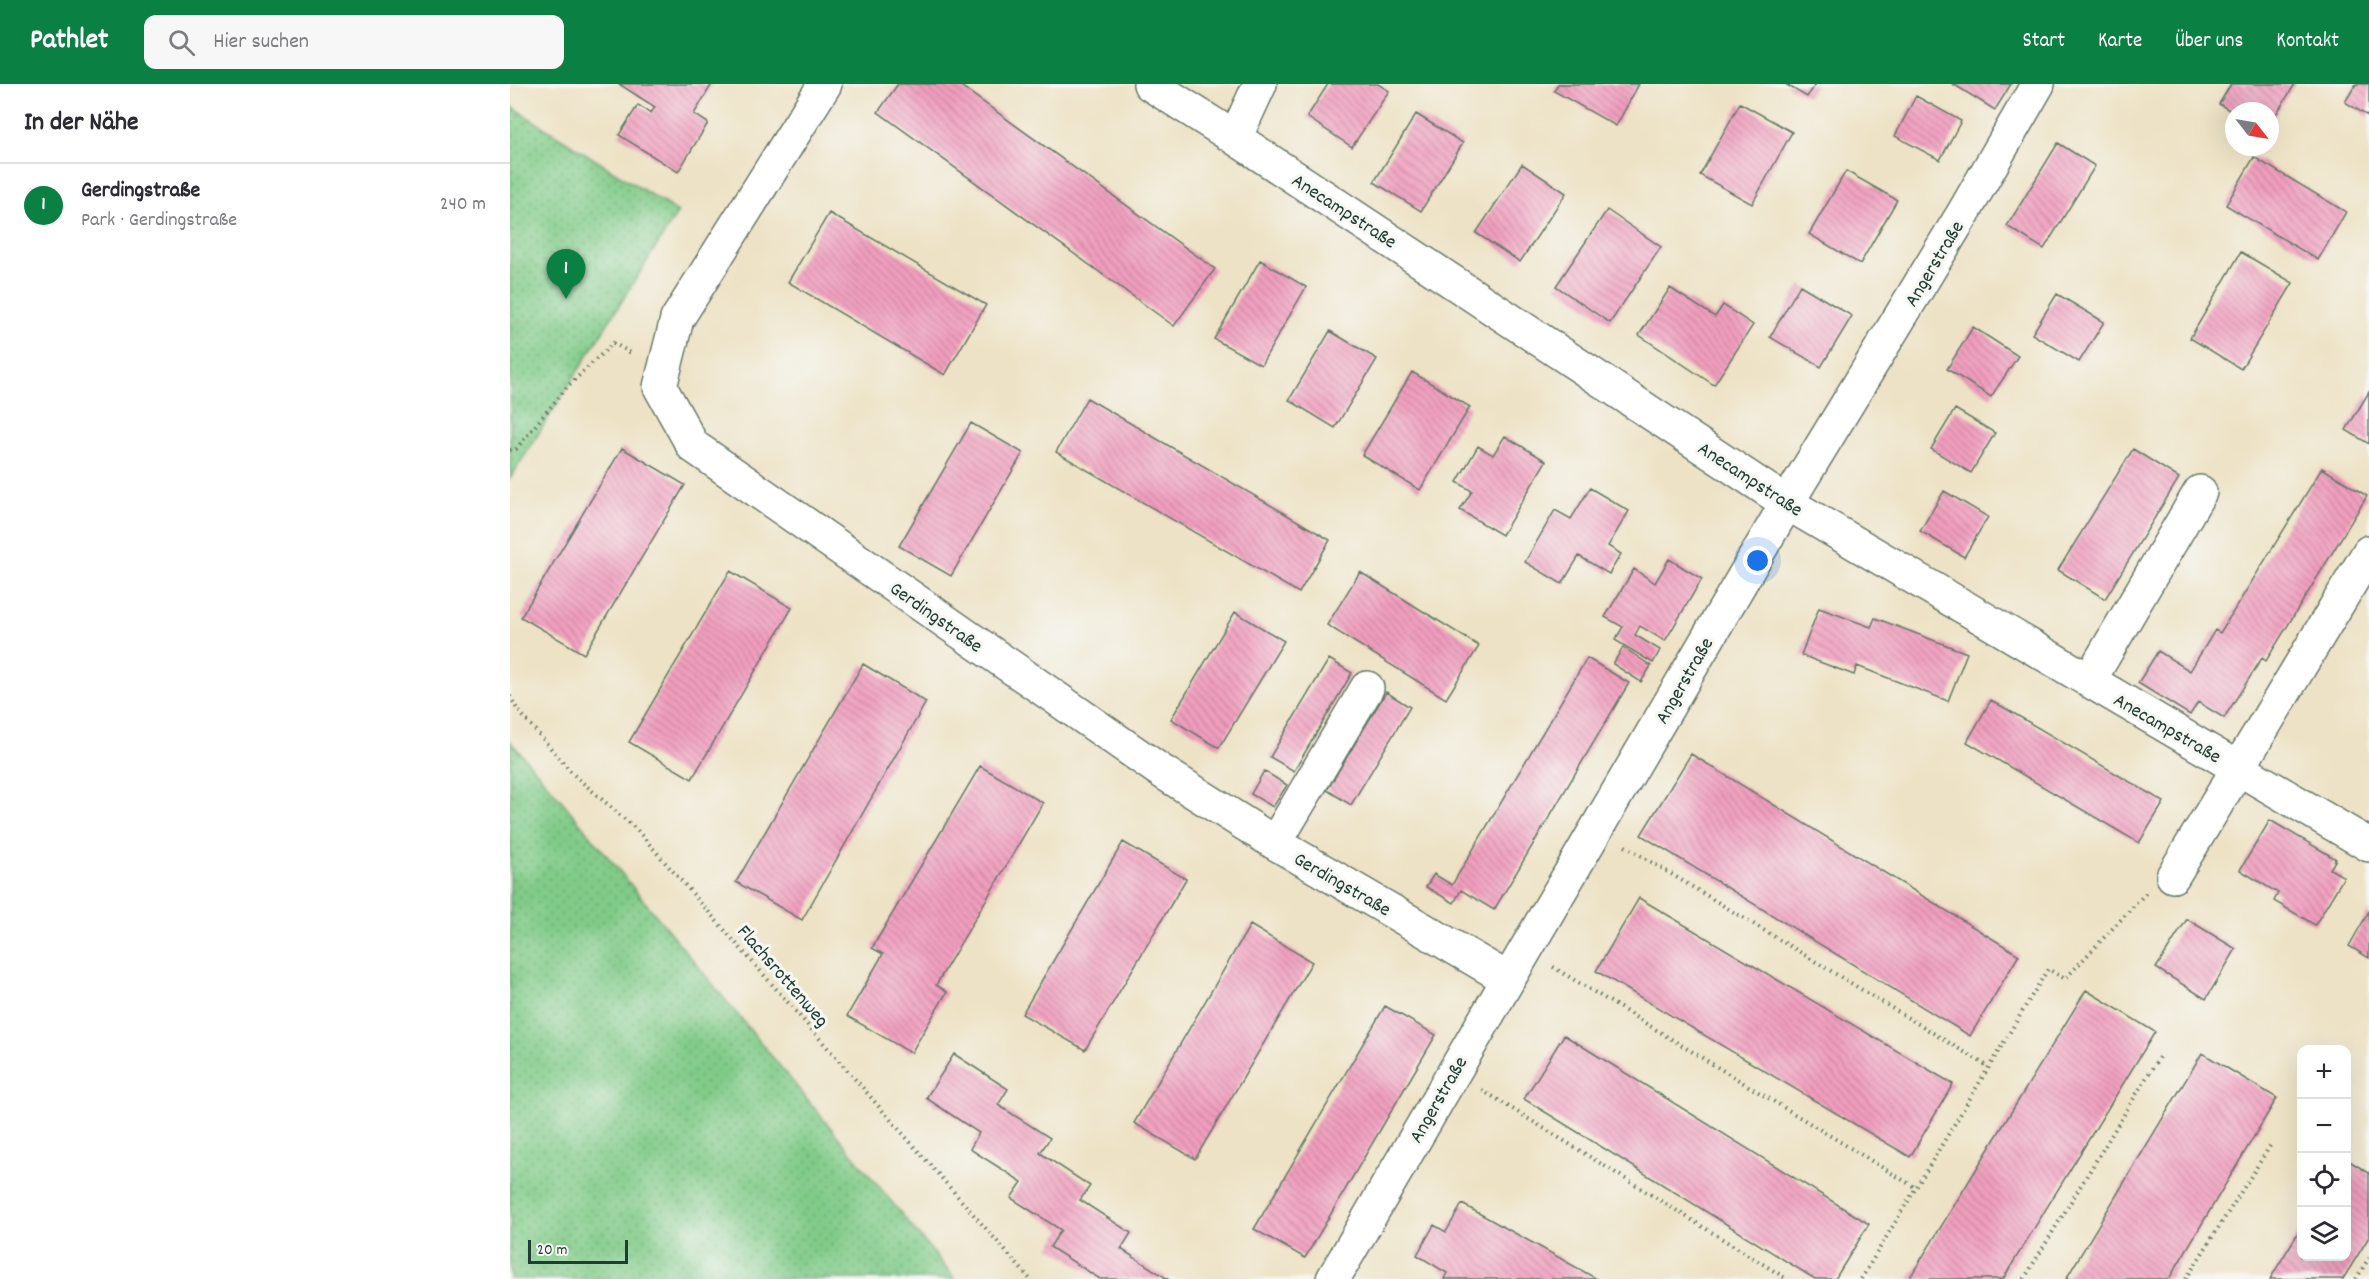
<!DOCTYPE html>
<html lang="de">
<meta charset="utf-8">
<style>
:root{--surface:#fff;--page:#f7f7f7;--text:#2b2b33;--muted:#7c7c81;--line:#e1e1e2;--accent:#0b8043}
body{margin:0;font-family:Dekko,sans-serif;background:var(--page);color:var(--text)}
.controls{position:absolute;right:18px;bottom:18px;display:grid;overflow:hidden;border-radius:12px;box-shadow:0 6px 24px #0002}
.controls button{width:54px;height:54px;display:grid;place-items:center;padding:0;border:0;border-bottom:2px solid var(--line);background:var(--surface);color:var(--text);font:30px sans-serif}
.compass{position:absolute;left:1715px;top:18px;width:54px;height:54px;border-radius:50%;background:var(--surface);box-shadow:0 6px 24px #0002;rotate:121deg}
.scale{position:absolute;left:18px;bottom:15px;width:100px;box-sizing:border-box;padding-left:6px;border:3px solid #1f3d34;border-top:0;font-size:16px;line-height:21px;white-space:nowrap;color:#1f3d34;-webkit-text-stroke:4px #f6f6f2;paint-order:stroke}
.you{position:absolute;left:1248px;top:477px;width:21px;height:21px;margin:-15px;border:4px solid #fff;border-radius:50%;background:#1a73e8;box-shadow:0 0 0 9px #1a73e833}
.badge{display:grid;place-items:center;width:39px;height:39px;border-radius:50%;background:var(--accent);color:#fff;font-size:20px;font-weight:700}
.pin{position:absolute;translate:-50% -50px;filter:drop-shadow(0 2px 3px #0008)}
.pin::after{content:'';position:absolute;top:32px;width:21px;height:18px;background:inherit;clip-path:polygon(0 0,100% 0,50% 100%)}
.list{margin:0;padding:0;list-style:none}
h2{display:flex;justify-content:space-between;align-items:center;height:78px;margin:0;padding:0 24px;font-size:26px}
h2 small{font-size:20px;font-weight:400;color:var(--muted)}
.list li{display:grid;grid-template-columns:39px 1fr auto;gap:18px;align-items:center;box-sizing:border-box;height:84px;padding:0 24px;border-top:2px solid var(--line)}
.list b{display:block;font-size:22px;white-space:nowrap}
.list p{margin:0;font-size:20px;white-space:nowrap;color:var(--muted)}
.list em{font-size:20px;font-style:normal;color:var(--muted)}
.icon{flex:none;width:33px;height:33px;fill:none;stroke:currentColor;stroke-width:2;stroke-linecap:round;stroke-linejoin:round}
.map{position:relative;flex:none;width:1859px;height:1195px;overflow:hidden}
header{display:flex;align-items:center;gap:36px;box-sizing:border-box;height:84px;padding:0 30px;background:var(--accent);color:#fff}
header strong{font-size:28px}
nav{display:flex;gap:33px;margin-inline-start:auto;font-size:21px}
.search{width:420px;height:54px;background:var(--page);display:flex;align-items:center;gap:15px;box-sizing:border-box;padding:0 21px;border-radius:12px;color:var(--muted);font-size:22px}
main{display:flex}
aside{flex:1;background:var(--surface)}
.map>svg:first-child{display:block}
.green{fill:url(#green-dots);stroke:#50845e;stroke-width:1.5}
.building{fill:url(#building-back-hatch)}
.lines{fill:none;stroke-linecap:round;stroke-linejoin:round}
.minor-casing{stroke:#677767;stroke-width:36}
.path{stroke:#677767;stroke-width:4;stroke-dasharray:1.5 4.5;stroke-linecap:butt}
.minor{stroke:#fff;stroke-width:33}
.labels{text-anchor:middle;stroke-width:6;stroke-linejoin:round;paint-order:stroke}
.street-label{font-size:20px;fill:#1f3d34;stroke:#f6f6f2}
</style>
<header>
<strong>Pathlet</strong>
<div class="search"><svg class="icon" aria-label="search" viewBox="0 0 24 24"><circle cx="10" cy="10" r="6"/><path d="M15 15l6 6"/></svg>Hier suchen</div>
<nav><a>Start</a><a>Karte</a><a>Über uns</a><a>Kontakt</a></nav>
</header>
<main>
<aside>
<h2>In der Nähe<small></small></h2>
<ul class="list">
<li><span class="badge">1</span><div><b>Gerdingstraße</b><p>Park · Gerdingstraße</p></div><em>240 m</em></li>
</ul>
</aside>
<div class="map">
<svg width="1859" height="1195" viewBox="0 0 1859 1195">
<defs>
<pattern id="green-dots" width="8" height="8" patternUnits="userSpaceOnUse" patternTransform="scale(1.5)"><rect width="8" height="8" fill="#80cb88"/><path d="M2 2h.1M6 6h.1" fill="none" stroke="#68a670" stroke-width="1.8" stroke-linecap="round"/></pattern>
<pattern id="building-back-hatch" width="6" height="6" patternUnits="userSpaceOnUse" patternTransform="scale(1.5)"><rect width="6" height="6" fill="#f29fbf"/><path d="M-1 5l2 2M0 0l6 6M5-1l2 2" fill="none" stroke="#c3839c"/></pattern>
</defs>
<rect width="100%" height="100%" fill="#f6f6f2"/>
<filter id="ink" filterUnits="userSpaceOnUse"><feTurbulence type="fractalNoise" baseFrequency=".0167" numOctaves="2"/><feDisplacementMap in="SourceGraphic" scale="12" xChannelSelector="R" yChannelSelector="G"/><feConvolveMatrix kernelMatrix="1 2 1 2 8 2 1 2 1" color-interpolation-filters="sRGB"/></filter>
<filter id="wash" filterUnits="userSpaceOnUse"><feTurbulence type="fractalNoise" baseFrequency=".008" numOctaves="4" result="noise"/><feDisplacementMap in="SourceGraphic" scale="24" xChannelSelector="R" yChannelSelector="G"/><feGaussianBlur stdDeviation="1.35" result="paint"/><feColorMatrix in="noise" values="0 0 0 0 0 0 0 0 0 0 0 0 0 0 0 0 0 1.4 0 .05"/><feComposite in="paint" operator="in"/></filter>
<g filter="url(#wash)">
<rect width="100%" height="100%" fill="#ede2c5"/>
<path class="green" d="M0,22l168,106 -168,267z
M0,657l52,60 393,478h-445z"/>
<g id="blocks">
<path class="building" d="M109,0h93l-18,30 14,9 -30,49 -59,-37 19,-30 13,8 4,-6z
M388,0h60l257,185 -41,57 -296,-214z
M818,0h50l11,7 -37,56 -45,-30z
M1048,0h81l-23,42 -62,-35z
M1275,0h31l-9,13z
M1443,0h58l-16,26z
M1721,0h64l-25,40v-13h-36v2l-15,-9z
M1846,0h13v33l-24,-15z
M1406,12l45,25 -21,39 -45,-24z
M1230,19l52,29 -40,72 -52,-29z
M906,30l47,29 -42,68 -47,-29z
M1548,59l37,23 -51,83 -37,-23z
M1744,73l92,55 -28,48 -92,-55z
M1012,80l44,29 -46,69 -44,-29z
M1336,87l51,29 -37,64 -51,-30z
M1097,126l54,37 -51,76 -54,-37z
M319,129l157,92 -41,70 -157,-93z
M1731,168l52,31 -52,86 -51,-31z
M750,176l46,27 -45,78 -47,-26z
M1290,201l52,31 -31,51 -51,-30z
M1160,204l45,29 8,-12 30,20 -39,60 -75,-50z
M1547,210l47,28 -25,40 -47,-28z
M1463,243l45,29 -27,41 -44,-28z
M820,247l47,28 -42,69 -46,-28z
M902,288l58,35 -50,83 -58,-35z
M1859,308v52l-23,-14z
M577,314l243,142 -31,53 -243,-141z
M1445,325l40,24 -24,40 -40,-24z
M461,339l52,30 -72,123 -52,-30z
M995,352l41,25 -44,74 -42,-25 12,-19 -15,-9 21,-36 15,9z
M112,364l63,37 -101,169 -63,-37z
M1623,365l46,29 -74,121 -47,-29z
M1812,384l45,28 -101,165 -4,-3 -38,60 -26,-16 -8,13 -52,-32 20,-32 32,20 25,-41 5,3z
M1080,404l39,23 -21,35 13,8 -12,20 -30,-18 -17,28 -37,-22 30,-52 16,9z
M1434,407l44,26 -24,40 -44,-26z
M1159,475l33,20 -37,62 -25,-15 -5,9 25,15 -7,13 -38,-23 8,-13 -18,-10 29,-48 21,14z
M220,487l62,37 -100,171 -63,-37z
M850,488l119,74 -33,53 -119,-74z
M1309,524l52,19 4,-9 92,35 -19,48 -91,-35 -3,9 -53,-20z
M725,528l49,29 -65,107 -48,-29z
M1113,563l28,19 -10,16 -28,-18z
M1077,574l42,25 -135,227 -33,-20 -7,13 -28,-16 8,-13 18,11z
M819,575l23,14 -58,98 -24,-14z
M353,580l63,38 -124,218 -66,-38z
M876,608l24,15 -59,98 -24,-15z
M1481,616l173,102 -25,41 -172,-101z
M1181,670l328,201 -49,81 -329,-201z
M470,682l63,37 -107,182 11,7 -36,61 -64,-37 36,-62 -11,-6z
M754,687l23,14 -14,22 -22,-13z
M1760,736l66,39 -6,10 14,8 -29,48 -41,-24 4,-8 -38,-23z
M613,758l63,37 -101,171 -63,-36z
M1129,814l314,186 -43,73 -314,-186z
M1859,827v47l-20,-12z
M1677,835l49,30 -30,50 -50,-31z
M740,841l62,37 -117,197 -61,-36z
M1576,906l69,42 -82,133 -70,114h-94z
M875,922l51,29 -131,223 -51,-29z
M1054,951l305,189 -34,55h-20l-291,-180z
M1692,969l75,45 -108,181h-103z
M444,970l54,35 -10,16 52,33 -10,15 50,33 -10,14 51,33 -10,16 47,30h-68l-50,-32 11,-17 -50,-32 11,-16 -52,-33 9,-16 -53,-35z
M1836,1075l23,14v64l-26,42h-73l31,-51v29l45,-1z
M952,1120l78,43 57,32h-153l3,-6 -30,-18 17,-30 12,7z"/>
</g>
</g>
<g filter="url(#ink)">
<use href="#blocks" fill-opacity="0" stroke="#677767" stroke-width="1.5"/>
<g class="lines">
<defs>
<path id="minor" d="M315,0l-148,235 -17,68 33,59 468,325 114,72 233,136
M640,0l85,54 552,365 582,342
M725,54l25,-54
M1579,597l111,-189
M765,759l92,-155
M1663,792l196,-324
M823,1195l454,-776 177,-291 74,-128"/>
</defs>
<use href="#minor" class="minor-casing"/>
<path class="path" d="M0,366l6,-1 51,-62 46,-44 20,11
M0,612l7,13 57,66 62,54 394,450
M1115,762l364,221
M1043,883l363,221
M972,1006l305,189
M1351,1195l187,-310 17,10 81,-86
M1514,1195l135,-222
M1676,1195l86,-136
M1846,1195l13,-21"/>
<use href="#minor" class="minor"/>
</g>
</g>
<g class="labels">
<g class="street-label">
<text transform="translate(835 126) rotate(33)" y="7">Anecampstraße</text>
<text transform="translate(1423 179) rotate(-59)" y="7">Angerstraße</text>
<text transform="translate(1241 394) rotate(33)" y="7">Anecampstraße</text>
<text transform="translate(427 532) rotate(35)" y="7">Gerdingstraße</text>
<text transform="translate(1173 596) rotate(-60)" y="7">Angerstraße</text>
<text transform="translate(1658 643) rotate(30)" y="7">Anecampstraße</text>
<text transform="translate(833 799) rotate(30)" y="7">Gerdingstraße</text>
<text transform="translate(274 891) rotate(49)" y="7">Flachsrottenweg</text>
<text transform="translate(927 1015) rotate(-60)" y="7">Angerstraße</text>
</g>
</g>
</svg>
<div class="controls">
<button>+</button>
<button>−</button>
<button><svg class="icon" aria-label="locate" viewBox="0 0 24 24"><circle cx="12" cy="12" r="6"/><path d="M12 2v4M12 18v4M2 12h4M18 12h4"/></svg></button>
<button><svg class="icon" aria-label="layers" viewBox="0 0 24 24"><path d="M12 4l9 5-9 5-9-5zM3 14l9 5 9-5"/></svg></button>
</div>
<svg class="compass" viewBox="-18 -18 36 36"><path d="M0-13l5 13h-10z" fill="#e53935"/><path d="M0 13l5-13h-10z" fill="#7c7c81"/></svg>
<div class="scale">20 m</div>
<div class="you"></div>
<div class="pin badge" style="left:56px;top:215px">1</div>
</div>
</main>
